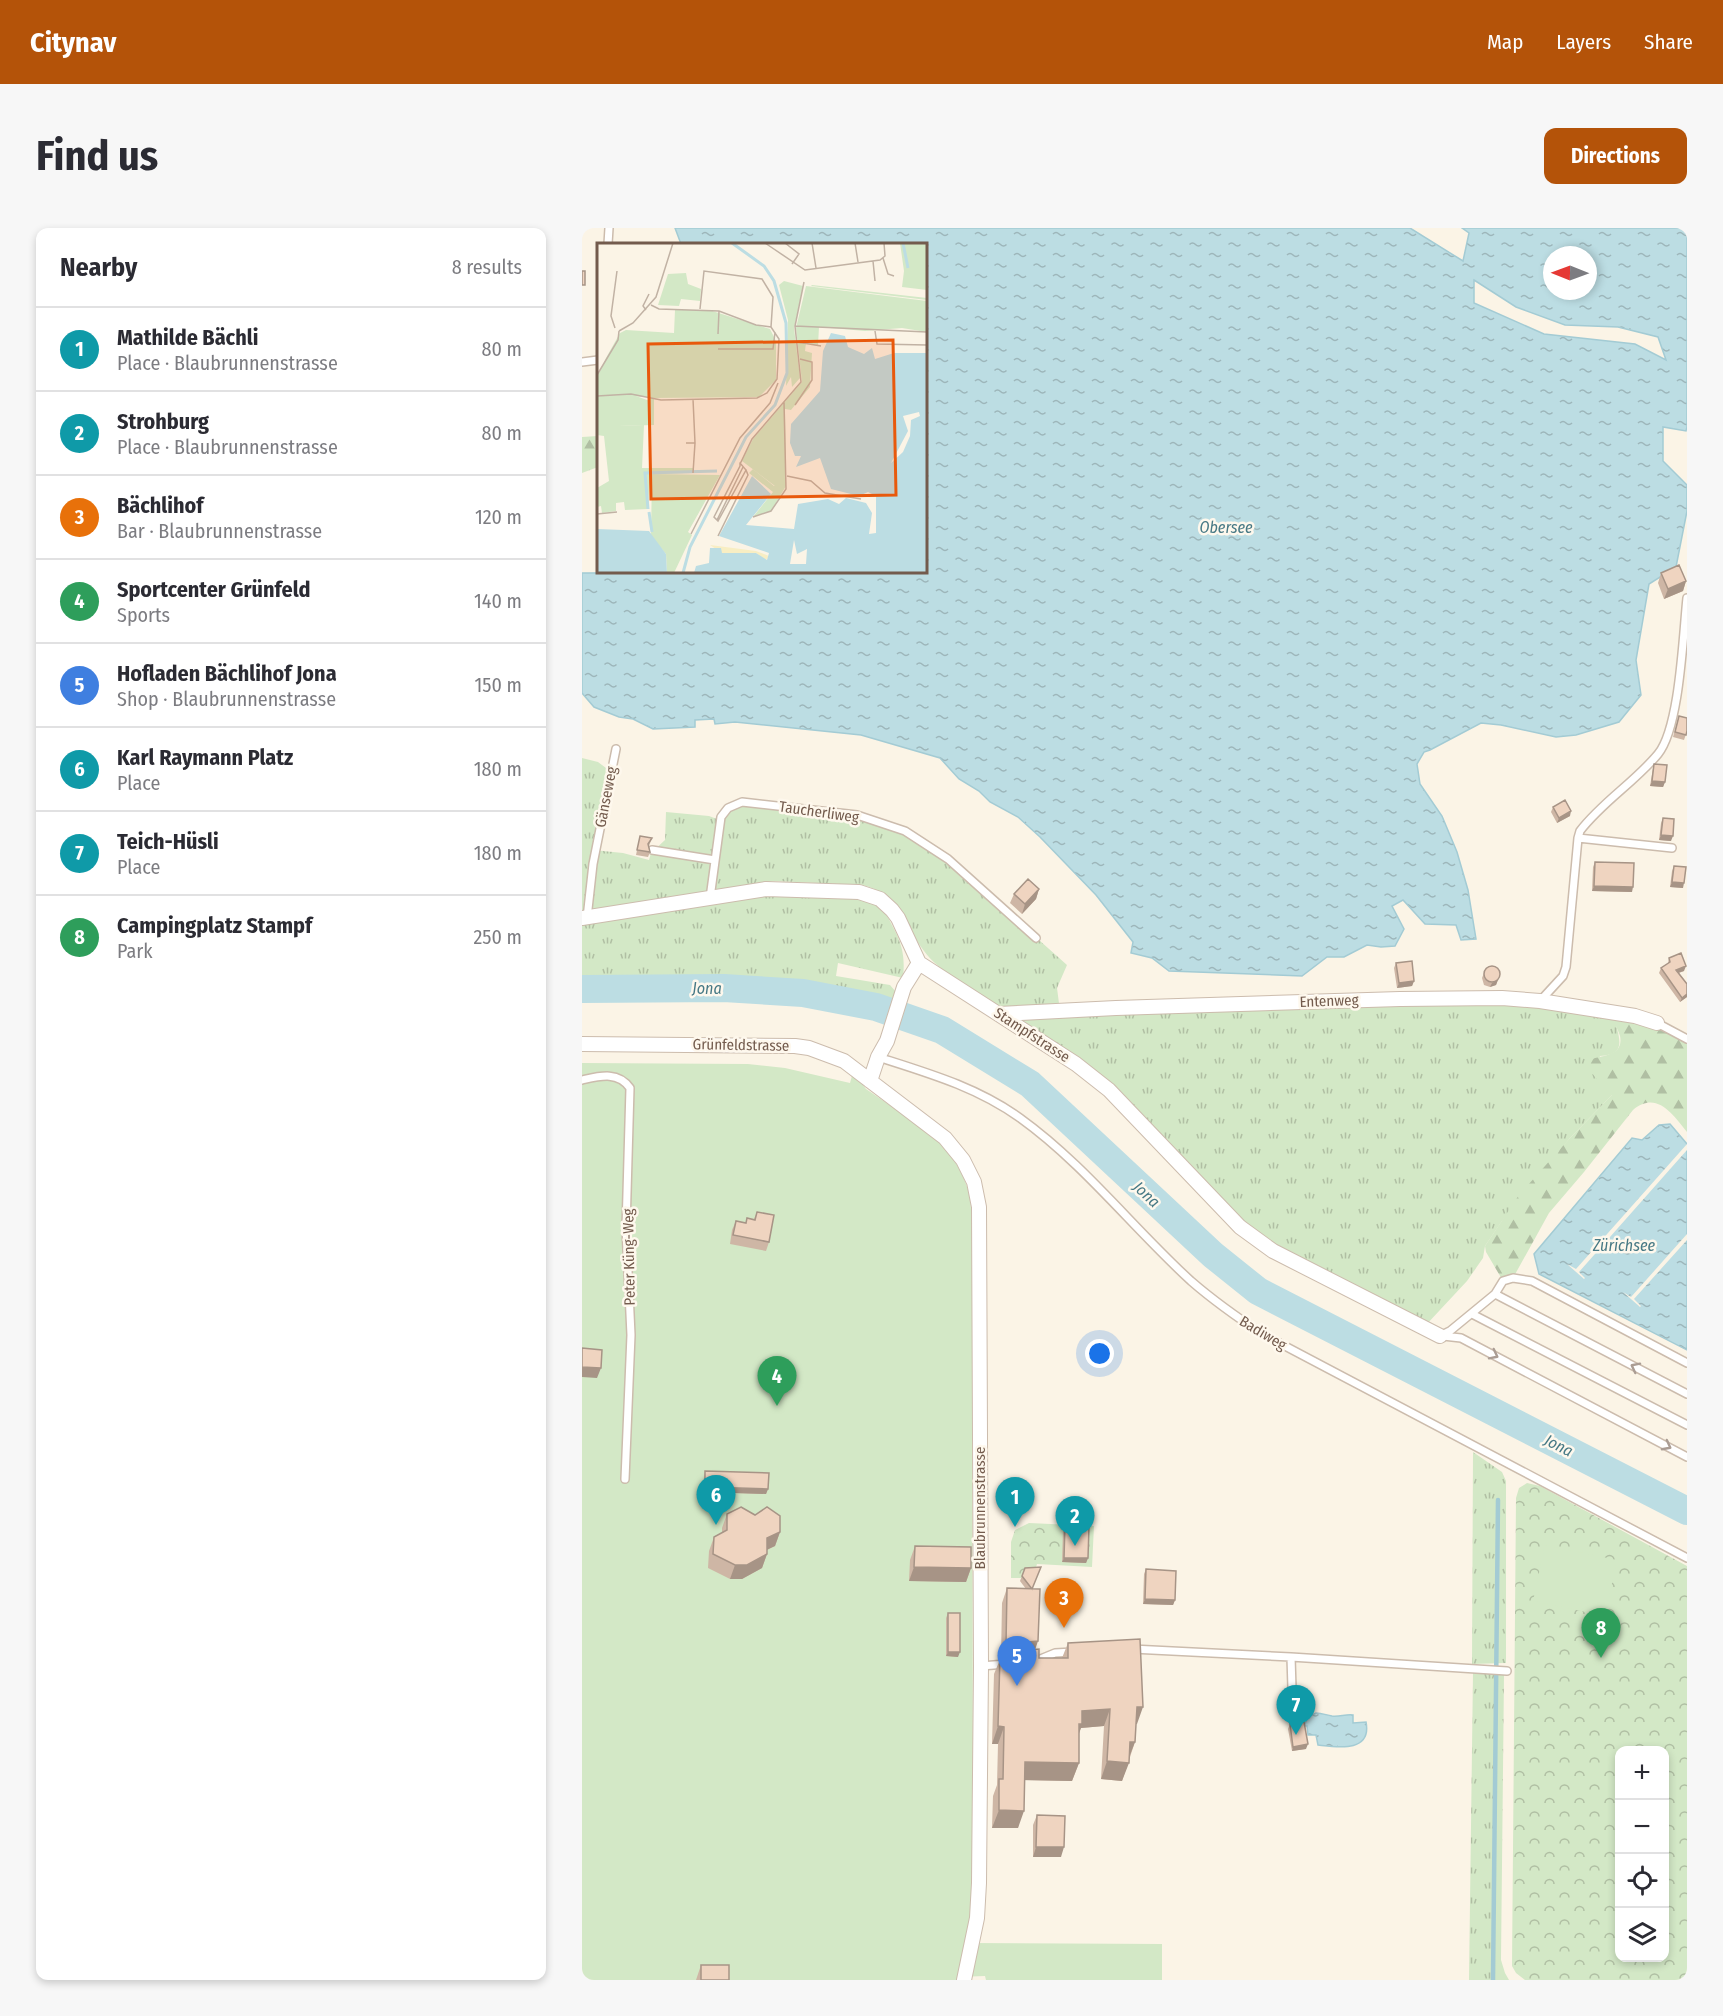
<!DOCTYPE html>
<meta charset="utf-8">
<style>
:root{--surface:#fff;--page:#f7f7f7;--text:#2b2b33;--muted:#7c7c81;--line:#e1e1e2;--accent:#b45309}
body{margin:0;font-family:"Fira Sans Condensed",sans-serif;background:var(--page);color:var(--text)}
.controls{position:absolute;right:18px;bottom:18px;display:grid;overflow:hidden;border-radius:12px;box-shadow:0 3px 9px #0003}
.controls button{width:54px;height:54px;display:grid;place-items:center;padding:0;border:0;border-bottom:2px solid var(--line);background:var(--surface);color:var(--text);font:30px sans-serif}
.compass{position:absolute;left:961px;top:18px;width:54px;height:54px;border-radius:50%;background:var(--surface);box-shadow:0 3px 9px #0003;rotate:271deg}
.you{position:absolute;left:518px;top:1126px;width:21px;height:21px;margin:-15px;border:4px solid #fff;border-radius:50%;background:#1a73e8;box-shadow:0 0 0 9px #1a73e833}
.badge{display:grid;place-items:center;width:39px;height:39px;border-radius:50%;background:var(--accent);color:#fff;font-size:20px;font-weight:700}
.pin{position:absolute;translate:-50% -50px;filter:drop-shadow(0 2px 3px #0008)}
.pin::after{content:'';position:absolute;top:32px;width:21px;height:18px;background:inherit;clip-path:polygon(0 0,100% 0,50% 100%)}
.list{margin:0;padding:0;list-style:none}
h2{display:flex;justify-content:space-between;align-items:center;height:78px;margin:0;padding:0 24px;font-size:26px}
h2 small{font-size:20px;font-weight:400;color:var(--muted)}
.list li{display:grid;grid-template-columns:39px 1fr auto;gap:18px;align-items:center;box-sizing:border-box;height:84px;padding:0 24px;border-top:2px solid var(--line)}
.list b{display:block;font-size:22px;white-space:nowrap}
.list p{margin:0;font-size:20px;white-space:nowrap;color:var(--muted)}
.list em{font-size:20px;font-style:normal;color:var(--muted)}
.icon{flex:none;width:33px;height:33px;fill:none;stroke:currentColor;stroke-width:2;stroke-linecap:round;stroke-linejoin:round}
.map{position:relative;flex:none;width:1105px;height:1752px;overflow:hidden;border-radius:12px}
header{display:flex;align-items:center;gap:36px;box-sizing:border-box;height:84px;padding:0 30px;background:var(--accent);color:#fff}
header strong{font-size:28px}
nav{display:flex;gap:33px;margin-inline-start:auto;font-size:21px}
.intro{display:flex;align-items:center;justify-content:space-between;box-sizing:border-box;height:144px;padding:0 36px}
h1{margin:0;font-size:42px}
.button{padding:15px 27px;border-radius:12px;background:var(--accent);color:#fff;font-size:21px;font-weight:700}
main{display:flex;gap:36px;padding:0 36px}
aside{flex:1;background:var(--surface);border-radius:12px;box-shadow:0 3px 9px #0003}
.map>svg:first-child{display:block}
.grass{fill:url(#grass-tufts)}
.forest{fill:url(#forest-firs)}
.park{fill:url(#park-crowns);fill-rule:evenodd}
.pitch{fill:#d3e8c6}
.water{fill:url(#water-ripples);stroke:#a3cbd4;stroke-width:1.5;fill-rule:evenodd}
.pier{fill:#fbf4e6}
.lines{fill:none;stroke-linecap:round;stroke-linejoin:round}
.stream{stroke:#a3cbd4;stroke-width:4.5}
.river{stroke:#bcdde3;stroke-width:28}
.lane-casing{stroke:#ccbcad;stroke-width:10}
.street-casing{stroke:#ccbcad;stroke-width:16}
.lane{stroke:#fff;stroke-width:7}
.street{stroke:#fff;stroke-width:14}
.wall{fill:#ceb6a5}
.shaded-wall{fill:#a79486}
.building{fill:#efd4c0;stroke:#a79486;stroke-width:1.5}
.oneway{stroke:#ab9d94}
.labels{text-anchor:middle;stroke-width:5;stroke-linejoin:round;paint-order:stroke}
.street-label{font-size:15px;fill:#735b4d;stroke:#fef8ed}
.water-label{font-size:16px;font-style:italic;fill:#477985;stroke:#fef8ed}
.inset-river{fill:none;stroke:#bcdde3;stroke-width:3}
.inset-road{fill:none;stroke:#c1b2a4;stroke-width:1.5}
.view{fill:#e8590c;fill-opacity:0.15;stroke:#e8590c;stroke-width:3}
.inset-edge{fill:none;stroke:#735b4d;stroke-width:3}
</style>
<header>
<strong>Citynav</strong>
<nav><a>Map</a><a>Layers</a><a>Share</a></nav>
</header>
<div class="intro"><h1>Find us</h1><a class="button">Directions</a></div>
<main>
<aside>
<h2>Nearby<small>8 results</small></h2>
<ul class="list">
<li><span class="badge" style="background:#0f9aa8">1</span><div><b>Mathilde Bächli</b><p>Place · Blaubrunnenstrasse</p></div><em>80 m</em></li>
<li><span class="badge" style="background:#0f9aa8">2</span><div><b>Strohburg</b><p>Place · Blaubrunnenstrasse</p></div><em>80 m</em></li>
<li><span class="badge" style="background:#e8710a">3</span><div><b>Bächlihof</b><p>Bar · Blaubrunnenstrasse</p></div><em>120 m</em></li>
<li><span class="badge" style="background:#2e9e5b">4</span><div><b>Sportcenter Grünfeld</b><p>Sports</p></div><em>140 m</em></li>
<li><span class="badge" style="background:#3f7fe0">5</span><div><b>Hofladen Bächlihof Jona</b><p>Shop · Blaubrunnenstrasse</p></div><em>150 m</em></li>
<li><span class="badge" style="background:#0f9aa8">6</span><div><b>Karl Raymann Platz</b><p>Place</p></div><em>180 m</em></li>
<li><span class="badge" style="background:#0f9aa8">7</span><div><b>Teich-Hüsli</b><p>Place</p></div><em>180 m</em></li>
<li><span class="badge" style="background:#2e9e5b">8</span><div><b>Campingplatz Stampf</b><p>Park</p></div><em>250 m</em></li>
</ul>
</aside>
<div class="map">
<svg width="1105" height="1752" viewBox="0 0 1105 1752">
<defs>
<pattern id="grass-tufts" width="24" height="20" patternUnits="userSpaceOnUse" patternTransform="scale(1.5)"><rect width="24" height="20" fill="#d3e8c6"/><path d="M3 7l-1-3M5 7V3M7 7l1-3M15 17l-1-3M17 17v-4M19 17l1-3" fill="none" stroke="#b0bfa3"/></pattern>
<pattern id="forest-firs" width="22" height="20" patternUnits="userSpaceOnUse" patternTransform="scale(1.5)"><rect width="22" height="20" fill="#d3e8c6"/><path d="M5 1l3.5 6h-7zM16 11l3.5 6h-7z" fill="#b0bfa3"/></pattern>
<pattern id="park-crowns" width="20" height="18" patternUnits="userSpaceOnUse" patternTransform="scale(1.5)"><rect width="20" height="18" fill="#d3e8c6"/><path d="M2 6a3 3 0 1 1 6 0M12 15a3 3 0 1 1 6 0" fill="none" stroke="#b0bfa3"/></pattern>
<pattern id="water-ripples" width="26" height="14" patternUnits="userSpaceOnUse" patternTransform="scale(1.5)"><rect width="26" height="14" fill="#bcdde3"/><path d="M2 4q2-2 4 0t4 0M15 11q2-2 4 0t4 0" fill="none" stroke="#9db6ba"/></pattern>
</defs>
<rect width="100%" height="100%" fill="#fbf4e6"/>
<path class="grass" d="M0,530l16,4 8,6 -3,29 -10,53 30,3 26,7 2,-7 14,-13 1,-28 43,4 8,3 11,-11 14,-6 115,13 48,16 43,28 119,106 -10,23 3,23 442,-13 112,15c1,19 18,41 -14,43l-6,19 19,19 -43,44 -68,83 -17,25 -2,12 -16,23 -41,44 -154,-81 -21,-15 -32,-30 -92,-100 -176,-123c-10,-8 -20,-15 -27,-25 -20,-27 -25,-58 -62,-66l-89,-4 -191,31z
M205,667c21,1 75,-2 91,11 8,6 12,15 16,23 9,17 11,30 9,49l-65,-15 -2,13 54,9 6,7 -2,7 -59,-10 -82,-8 -171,-4v-52l174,-29z
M891,1224l29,20 4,9v182l-34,1z
M891,1444l31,3 -3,285 4,13 4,7h-40z"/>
<path class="forest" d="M16,208v31l-16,6v-36z
M1053,788l52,23v93c-14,-17 -30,-42 -54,-22l-49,62 -35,41 -36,65 -10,3 -17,-29 -1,-6 34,-51 51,-57 42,-43 -24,-26 1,-9c13,-5 35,-4 31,-24 -2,-7 -6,-12 -7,-19z"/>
<path class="park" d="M945,1255l13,3 147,80v414h-162l-9,-7 -4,-7 4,-468 3,-10zM1038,1522h44v208h-44z
M447,1295l65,3 -2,41 -55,-3 -4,14h-22v-36l4,-12z"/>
<path class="pitch" d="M0,835l166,1 37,4 65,15 3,-11 13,17 66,45 19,20 12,22 7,19 2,29 1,638 -2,54 -4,27 195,1v36h-176l-1,-4 -27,1 -1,3h-375z
M963,1317l72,15 -12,56 -72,-15z"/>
<path class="water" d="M93,0h735l53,33 6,-28 -7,-5h225v199l-1,4 -23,-4v34l24,24v26l-11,56 -27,17 -13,76 5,35 -22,27 -43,13 -20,2 -55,-12 -20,-2 -51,27 -6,2 -7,12 3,20 22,32 15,36 11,38 8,49 -15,1 -5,-15 -31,-1 -22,-24 -11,6 12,23 -9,17 -14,1 -14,-2 -23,12h-17l-25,19 -133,-5 -17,-13 -21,-5 2,-11 -37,-47 -56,-58 -22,-20 -28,-15 -11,-11 -20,-12 -19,-21 -79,-23 -126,-13 -20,2 -1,-5 -19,1v7l-42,2 -20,-10 -14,-2 -25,-10 -12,-14v-120l344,-1v-328h-245zM970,27h36v36h-36zM892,52l42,27 49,18 53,2 40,10 8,23 -31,-16 -91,-10 -70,-31z
M1088,896l17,20v206l-148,-76 -5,-20 98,-116 10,2 17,-15z
M734,1485c6,0 10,2 16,3 7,1 14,-2 21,-1v8l13,-1c6,31 -29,25 -48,23l-2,-10h-8l-1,-9h-3l4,-9z"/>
<path class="pier" d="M1105,916v6l-108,122 6,6 -1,1 -17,-15 9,5z
M1105,1006v6l-53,59 7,7 -1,1 -17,-15 8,5z"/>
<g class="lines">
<path class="stream" d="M911,1752l5,-480"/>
<path class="river" d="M0,761l142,-1 79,5 73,14 66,23 88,54 183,171 45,36 429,220"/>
<defs>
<path id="lane" d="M26,16l1,-16
M0,134l16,-2
M996,610l94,10
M70,622l63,10
M128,670l11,-81 7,-9 14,-6 115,13 48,16 43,28 88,79
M5,690l6,-54 23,-115
M958,773l23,-25 3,-9 12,-129 2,-7c22,-29 55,-49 78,-77 22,-27 25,-120 29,-156
M1075,795l30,16
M296,829c50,16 99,30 142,61 64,46 113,110 171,163 23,20 47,37 73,54l423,223
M0,852c18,-4 36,-9 48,8l-4,140 5,107 -6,144
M913,1066l8,-13 10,-3 19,3 155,82
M890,1086l215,111
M858,1108l10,-5 45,-37 192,100
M861,1108l18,2 226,119
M550,1421l159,8 2,63
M709,1429l216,14
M456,1432l17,-7 18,-1
M399,1438l25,-2"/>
<path id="street" d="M0,690l184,-29 93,3 21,7 12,11 6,8 21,45 157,101 33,26 131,137 33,24 167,85
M417,786l117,-6 284,-9 102,-1 38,3 95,15 22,7
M0,816l213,2 14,2 35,13 101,77 18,22 11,22 5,25 2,459 -2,217 -2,35 -13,62
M288,853l8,-24 9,-16 17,-54 15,-24"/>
</defs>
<use href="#lane" class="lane-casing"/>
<use href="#street" class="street-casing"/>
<use href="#lane" class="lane"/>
<use href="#street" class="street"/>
</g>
<path class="wall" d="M1079,345l25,8 -3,10 -19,8 -6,-16z
M1097,488l8,15 -3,9 -11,-3z
M1072,536l11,18 -2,5 -13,-1 3,-18z
M971,579l17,9 -13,7 -6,-11z
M1081,590l8,23 -12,-1 2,-17z
M58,608l12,2 -3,8 1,6 -2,5 -12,-2z
M1013,634l37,30 -40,-1 1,-24z
M1092,638l9,22 -13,-1 2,-16z
M457,661l-3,10 -14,15 -12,-11 4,-9z
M1087,730l15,13 -5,2 8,11v13l-7,5 -21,-29 2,-5 7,-5z
M814,735l18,18 -2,5 -15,2 -3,-20z
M904,740l14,5 -4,12 -6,2 -6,-2 -2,-7z
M175,984l12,30 -3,9 -36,-7 2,-14 4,-9 10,2 1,-5 7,1z
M123,1243l63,18 -2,5 -63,-2 1,-16z
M145,1286l53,18 -5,14 -8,4v4l-5,14 -20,11h-12l-22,-11 1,-17 5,-14 8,-4v-5z
M483,1297l23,33 -2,5 -24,-1 1,-32z
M333,1318l56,22 -5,14 -57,-1 1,-21z
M443,1340l7,21 3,61 4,8h23l6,-15 69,81h-1l-1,18 -13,39 -21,-2 3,-53 -23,2 -2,4v31l-7,18 -47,-1 -7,48h-26l1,-32 4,-11 1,-41h-6l2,-70 7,-17 1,-54 5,-15 19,1 -6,-8z
M564,1341l29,31 -2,5 -30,-1 1,-30z
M366,1385l10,44 -12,-1v-38z
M708,1496l16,25 -14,2 -4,-22z
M455,1587l24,42h-28v-32z
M119,1737l28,15h-33z"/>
<path class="shaded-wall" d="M1104,353l-3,10 -19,8 4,-10z
M1070,553l13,1 -2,5 -13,-1z
M989,583l-1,5 -13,7 2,-5z
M1079,607l12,1 -2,5 -12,-1z
M1090,654l12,1 -1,5 -13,-1z
M1012,658l39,1 -1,5 -40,-1z
M457,661l-3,10 -14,15 3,-10z
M1104,738l-2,5 -10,3 2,-4z
M916,752l-2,5 -6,2 2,-4z
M832,753l-2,5 -15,2 2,-5z
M1105,766v3l-7,5 2,-4z
M0,1139l19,1 -4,10 -15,-1z
M123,1259l63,2 -2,5 -63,-2z
M198,1304l-5,14 -13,6 5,-14z
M185,1326l-5,14 -20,11h-12l5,-14z
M482,1330h24l-2,5 -24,-1z
M332,1339l57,1 -5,14 -57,-1z
M563,1371l30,1 -2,5 -30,-1z
M456,1413l-5,15 -26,-4 -2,6 -4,1 5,-15z
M366,1424h12l-2,5 -12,-1z
M555,1479h6l-6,17 -7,1z
M528,1481l-6,17 -23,2 -5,14 6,-31z
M416,1498l6,1 -6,17h-6z
M548,1514h5l-7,18z
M726,1516l-2,5 -14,2 1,-4z
M525,1533l22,2 -7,18 -21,-2z
M443,1534l54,1 -7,18 -53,-1z
M417,1582l25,1 -6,17h-26z
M454,1619h28l-3,10h-28z"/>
<path class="building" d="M0,43h3v14h-3z
M1097,337l7,16 -18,8 -7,-16z
M1097,488l8,2v13l-1,4 -11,-3z
M1072,536l13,1 -2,17 -13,-1z
M983,572l6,11 -12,7 -6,-11z
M1081,590l11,1 -1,17 -12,-1z
M58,608l12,2 -4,6 2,8 -13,-2z
M1013,634l39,1 -1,24 -39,-1z
M1092,638l12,1 -2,16 -12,-1z
M446,651l11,10 -14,15 -11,-10z
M1099,725l5,13 -10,4 11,14v10l-5,4 -21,-30 9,-6 -1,-4z
M830,733l2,20 -15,2 -3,-20z
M902 746a8 8 0 1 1 16 0a8 8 0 1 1-16 0Z
M175,984l17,3 -5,27 -36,-7 3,-14 10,2 1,-5 8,2z
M0,1120l20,2 -1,18 -19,-1z
M123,1243l64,2 -1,16 -63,-2z
M159,1279l14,8 12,-8 13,9v16l-13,6v16l-20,11h-12l-22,-11 1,-17 13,-7v-16z
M483,1297l24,1 -1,32h-24z
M333,1318l56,1v21l-57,-1z
M459,1339l-9,22 -10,-13 3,-8z
M564,1341l30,2 -1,29 -30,-1z
M425,1360l33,1 -2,52 -32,3z
M366,1385h12v39h-12z
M558,1411l3,68h-6l-2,35h-5l-1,21 -22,-2 3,-52 -28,2v13h-3v39l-54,-1 -1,49 -25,-1v-31h4l1,-52 -6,-1 2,-69h7v-5l32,-3v9h29v-15z
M722,1494l4,22 -15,3 -3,-23z
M455,1587l28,1 -1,31h-28z
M119,1737h28v15h-28z"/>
<defs><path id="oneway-chevron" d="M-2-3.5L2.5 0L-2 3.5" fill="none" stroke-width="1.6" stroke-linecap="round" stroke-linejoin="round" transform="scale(1.5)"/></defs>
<g class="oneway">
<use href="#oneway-chevron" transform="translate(912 1127) rotate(27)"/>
<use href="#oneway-chevron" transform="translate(1053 1139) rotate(-153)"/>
<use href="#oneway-chevron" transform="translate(1085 1218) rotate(28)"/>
</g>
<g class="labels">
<g class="street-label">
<text transform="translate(24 569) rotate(-79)" y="5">Gänseweg</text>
<text transform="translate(237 584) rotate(8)" y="5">Taucherliweg</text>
<text transform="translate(747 773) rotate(-2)" y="5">Entenweg</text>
<text transform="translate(450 807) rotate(33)" y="5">Stampfstrasse</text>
<text transform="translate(159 817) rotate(1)" y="5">Grünfeldstrasse</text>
<text transform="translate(47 1029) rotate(-91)" y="5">Peter Küng-Weg</text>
<text transform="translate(681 1105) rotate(31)" y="5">Badiweg</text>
<text transform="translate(398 1280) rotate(-90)" y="5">Blaubrunnenstrasse</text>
</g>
<g class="water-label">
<text x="644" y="305">Obersee</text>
<text x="125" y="766">Jona</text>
<text transform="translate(565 966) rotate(43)" y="6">Jona</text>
<text x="1042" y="1023">Zürichsee</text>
<text transform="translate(977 1217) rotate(27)" y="6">Jona</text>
</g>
</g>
<g transform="translate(15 15)">
<rect width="330" height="330" fill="#fbf4e6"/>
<path d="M89,30l2,11 13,5 -1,12 -19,-2 -2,7 -21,-1 10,-31zM187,38l19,5 -9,42 6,50 -8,9 -1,-10 -5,9 2,-66 -9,-35zM209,43l121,15v31l-25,-4 -37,3 -46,-4 -1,18 -12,-2 -1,8 7,2 -2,34 -19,23 -6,-1 1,77h-11l-33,-25 11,-22 49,-57 -6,-54zM36,152l17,6h-31v25l25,-1 -2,43h51v5l-43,1 -2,35 -23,1 -1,-8 -8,1v8l-14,2 -1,-7 -4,1v-19l12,-7 -5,-45 -7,-1v-39z" fill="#d3e8c6"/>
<path d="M215,42l115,13v2l-116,-14zM156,226l21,17 4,-3 8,3 -15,25 -18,6 20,-25 -24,-19z" fill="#d3e8c6"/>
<path d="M303,0h27v47l-25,-3 2,-16z" fill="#d3e8c6"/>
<path d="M113,302l46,6 13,5 -3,4 -10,-7h-34z" fill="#f8eec3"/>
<path d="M55,231l68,1 -32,57 4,3 -18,38h-7l-1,-19 -15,-18z" fill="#d3e8c6"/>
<path d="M78,67h34l61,19 6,12v39l-17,17 -105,1v27l-35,1v-25h30v-4l-52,-2v-18l9,-19 14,-25 6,-3 48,3z" fill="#d3e8c6"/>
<path d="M234,90l14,3 3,11 16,7 8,-6 3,11 19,-6h33v220h-233l2,-7 13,-3 1,-15h11l1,5h34l11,7 2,-7 -50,-17 33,-60 19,18 -25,31 48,4 4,-25 30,-5 11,5 7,-6 20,5 6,10 -3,21 7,-1v-37l-8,-4 -9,4 -28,-7 -11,-31 -24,9 5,-11h-6l-5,-13 1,-19 29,-33 3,-40zM322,169l1,4 -9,4 -1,16 -7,16 -12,11 17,-32 -5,-15zM197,297l3,14 10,-5 -1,15h-16zM0,286l52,2 17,23 1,19h-70z" fill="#bcdde3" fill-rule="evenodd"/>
<path class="inset-river" d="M306,0l5,25M51,266l-3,-36 72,-2M52,269l3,20M86,330l7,-26 56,-110 29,-32 12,-32 -1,-50 -12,-42 -10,-15 -32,-23"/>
<path class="inset-road" d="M168,0l40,27 75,-10 5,-4 -1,-13M188,0l14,11 -7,10M215,0l4,25M258,0l3,19M286,15l5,16 6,2M276,18l2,20M103,66l4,-38 58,8 11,18 -2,30M49,67l-3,-4 6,-12M198,83l132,6M18,85l-4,-12 6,-45M22,88l14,-8 23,-26 17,-54M278,88l2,13 50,1M121,91l1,-23M200,99l24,4M121,106h55l2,-17M0,132l21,-35 1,-9M0,153l34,-2 30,6 96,-2 10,-5 10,-14 2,-40 -8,-12 -15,-2 -37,-14 -60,-2 -8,-4M198,162l17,-25v-18l-12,-3M89,200h9l-2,-44M143,220l6,7 -28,51 -4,-4 26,-51v-3l1,-1 11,-23 49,-57 -6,-56 9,-44M96,230l2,-30M190,233l24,5 14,12 36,6M0,271l20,-2M156,274l18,-6 15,-22 -2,-87M120,277l26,-53M94,291l49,-96 30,-35 8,-20M121,293l30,-61 -2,-5"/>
<path class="view" d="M296,97l3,155 -245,4 -3,-155z"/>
<rect width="330" height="330" class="inset-edge"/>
</g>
</svg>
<div class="controls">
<button>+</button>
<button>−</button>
<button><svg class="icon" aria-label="locate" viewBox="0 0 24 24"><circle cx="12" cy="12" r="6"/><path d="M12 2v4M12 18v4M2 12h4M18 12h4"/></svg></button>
<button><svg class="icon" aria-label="layers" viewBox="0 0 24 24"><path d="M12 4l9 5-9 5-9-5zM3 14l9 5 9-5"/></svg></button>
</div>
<svg class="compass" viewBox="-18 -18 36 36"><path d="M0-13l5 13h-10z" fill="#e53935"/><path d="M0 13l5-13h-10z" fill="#7c7c81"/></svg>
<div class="you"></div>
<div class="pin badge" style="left:433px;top:1299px;background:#0f9aa8">1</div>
<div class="pin badge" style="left:493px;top:1318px;background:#0f9aa8">2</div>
<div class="pin badge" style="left:482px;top:1400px;background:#e8710a">3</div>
<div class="pin badge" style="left:195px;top:1178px;background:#2e9e5b">4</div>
<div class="pin badge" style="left:435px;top:1458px;background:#3f7fe0">5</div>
<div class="pin badge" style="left:134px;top:1297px;background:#0f9aa8">6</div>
<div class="pin badge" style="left:714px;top:1507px;background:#0f9aa8">7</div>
<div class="pin badge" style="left:1019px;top:1430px;background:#2e9e5b">8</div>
</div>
</main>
